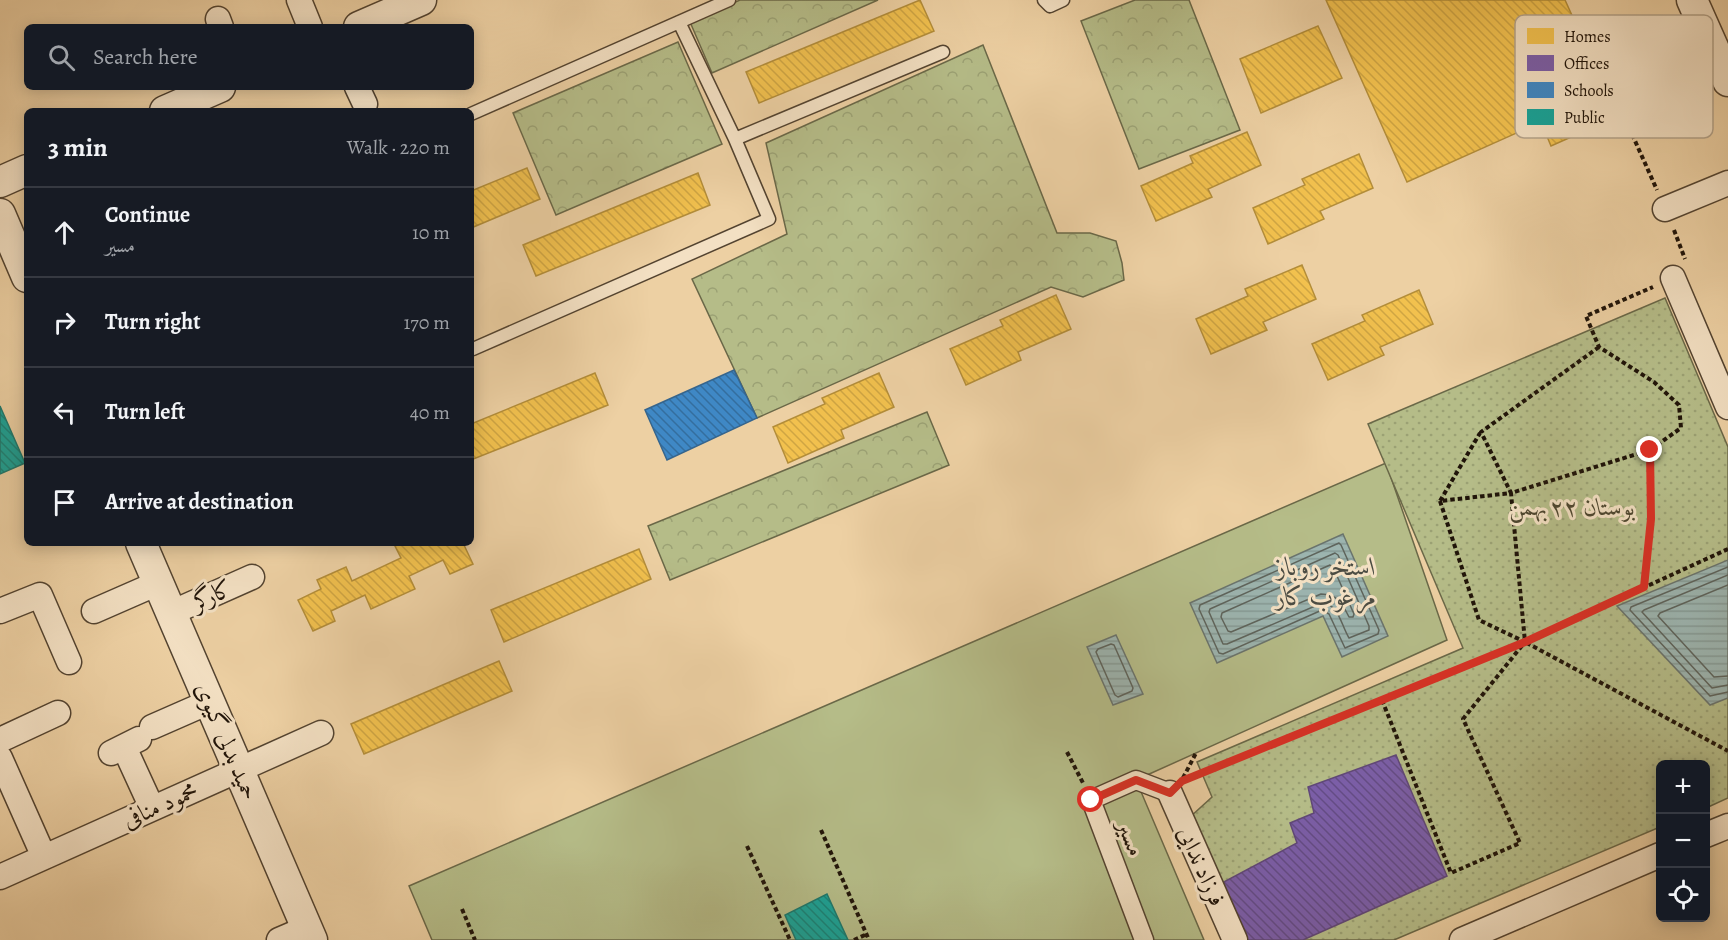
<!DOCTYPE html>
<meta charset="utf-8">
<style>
:root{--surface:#171b24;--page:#20242c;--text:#f1f3f6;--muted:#9ea1a6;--line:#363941}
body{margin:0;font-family:Alegreya,Amiri,serif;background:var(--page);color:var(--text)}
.controls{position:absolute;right:18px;bottom:18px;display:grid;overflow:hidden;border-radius:9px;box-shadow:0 3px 15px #0003}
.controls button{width:54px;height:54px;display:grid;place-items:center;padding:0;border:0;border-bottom:2px solid var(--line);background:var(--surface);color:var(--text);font:30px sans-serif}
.stop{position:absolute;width:18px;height:18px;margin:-14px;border:4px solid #d93025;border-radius:50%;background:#fff}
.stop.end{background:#d93025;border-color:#fff;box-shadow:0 2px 6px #0008}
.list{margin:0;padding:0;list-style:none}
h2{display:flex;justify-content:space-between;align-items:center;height:78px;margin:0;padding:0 24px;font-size:26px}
h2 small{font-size:20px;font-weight:400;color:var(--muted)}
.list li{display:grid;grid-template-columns:39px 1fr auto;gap:18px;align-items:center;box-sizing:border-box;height:90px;padding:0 24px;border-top:2px solid var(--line)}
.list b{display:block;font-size:22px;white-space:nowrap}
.list p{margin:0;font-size:20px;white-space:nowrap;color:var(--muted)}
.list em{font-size:20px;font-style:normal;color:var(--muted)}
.icon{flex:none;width:33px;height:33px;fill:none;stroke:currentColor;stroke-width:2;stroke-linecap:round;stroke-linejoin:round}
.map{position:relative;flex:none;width:1728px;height:940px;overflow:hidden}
.search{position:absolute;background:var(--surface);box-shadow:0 3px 15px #0003;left:24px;top:24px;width:450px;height:66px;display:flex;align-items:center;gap:15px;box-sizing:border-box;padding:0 21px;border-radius:9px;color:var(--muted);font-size:22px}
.panel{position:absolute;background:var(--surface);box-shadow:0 3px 15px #0003;left:24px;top:108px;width:450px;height:438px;border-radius:9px}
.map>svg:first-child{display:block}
.grass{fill:#b5bc88;stroke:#6a6848;stroke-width:1.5}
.forest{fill:url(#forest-crowns);stroke:#6a6848;stroke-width:1.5}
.park{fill:url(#park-dots);stroke:#6a6848;stroke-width:1.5}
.water{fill:url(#water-rules);stroke:#6a746d;stroke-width:1.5}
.homes{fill:url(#homes-back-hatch);stroke:#b38d39;stroke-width:1.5}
.offices{fill:url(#offices-back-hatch);stroke:#604878;stroke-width:1.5}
.schools{fill:url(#schools-back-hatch);stroke:#36658d;stroke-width:1.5}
.public{fill:url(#public-back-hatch);stroke:#1a786d;stroke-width:1.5}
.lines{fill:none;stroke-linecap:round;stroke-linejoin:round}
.shore{stroke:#5e645c;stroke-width:1.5}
.service-casing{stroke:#534330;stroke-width:15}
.pedestrian-casing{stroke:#534330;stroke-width:21}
.minor-casing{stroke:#534330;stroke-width:27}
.tertiary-casing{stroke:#534330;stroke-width:33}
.path{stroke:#201409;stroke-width:4;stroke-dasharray:4.5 3;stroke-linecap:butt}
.service{stroke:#f3e0c3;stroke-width:12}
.pedestrian{stroke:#f3e0c3;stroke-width:18}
.minor{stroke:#f3e0c3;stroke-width:24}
.tertiary{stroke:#f3e0c3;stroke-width:30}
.route{stroke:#d93025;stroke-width:8}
.labels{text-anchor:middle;stroke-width:6;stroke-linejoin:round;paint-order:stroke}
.park-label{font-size:24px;font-style:italic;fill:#4d462f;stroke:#f3e0c3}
.street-label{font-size:24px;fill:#201409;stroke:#f3e0c3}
.water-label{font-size:26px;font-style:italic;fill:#4b4c43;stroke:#f3e0c3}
.key{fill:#f3e0c3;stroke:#b4a38b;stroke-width:1.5}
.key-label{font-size:16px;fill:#201409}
</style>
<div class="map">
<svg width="1728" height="940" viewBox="0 0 1728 940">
<defs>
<pattern id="forest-crowns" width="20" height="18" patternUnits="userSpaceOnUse" patternTransform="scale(1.5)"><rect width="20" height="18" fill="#b5bc88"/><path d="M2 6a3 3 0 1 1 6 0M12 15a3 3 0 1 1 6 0" fill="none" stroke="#9ba174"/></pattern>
<pattern id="park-dots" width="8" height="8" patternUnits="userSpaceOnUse" patternTransform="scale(1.5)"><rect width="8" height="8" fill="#b5bc88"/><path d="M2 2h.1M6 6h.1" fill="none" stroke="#9ba174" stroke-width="1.8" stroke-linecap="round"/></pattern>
<pattern id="water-rules" width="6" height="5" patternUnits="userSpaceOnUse" patternTransform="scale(1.5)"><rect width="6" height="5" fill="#9cb4af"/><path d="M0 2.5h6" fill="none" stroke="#869a95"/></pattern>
<pattern id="homes-back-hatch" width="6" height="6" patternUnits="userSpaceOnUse" patternTransform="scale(1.5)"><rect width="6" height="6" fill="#f2c14e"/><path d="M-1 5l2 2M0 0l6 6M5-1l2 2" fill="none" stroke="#cfa543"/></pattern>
<pattern id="offices-back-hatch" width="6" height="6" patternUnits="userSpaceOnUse" patternTransform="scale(1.5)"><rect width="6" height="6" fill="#7b5ea7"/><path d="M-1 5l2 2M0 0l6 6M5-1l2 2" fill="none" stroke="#644c86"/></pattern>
<pattern id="schools-back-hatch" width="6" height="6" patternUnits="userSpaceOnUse" patternTransform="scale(1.5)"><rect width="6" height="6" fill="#3f88c5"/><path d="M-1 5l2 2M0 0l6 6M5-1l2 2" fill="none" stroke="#346e9e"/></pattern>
<pattern id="public-back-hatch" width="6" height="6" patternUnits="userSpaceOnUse" patternTransform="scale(1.5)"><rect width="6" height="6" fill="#17a398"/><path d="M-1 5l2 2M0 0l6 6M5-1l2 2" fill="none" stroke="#14847a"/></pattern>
</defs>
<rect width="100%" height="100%" fill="#edd0a3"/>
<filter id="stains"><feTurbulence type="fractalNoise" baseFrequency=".00333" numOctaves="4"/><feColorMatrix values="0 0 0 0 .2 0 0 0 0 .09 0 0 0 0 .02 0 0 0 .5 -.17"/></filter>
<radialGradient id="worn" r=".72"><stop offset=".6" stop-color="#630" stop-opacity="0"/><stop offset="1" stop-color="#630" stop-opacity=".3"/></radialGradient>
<path class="grass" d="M1386,463l61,177 -311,140 68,160h-772l-23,-54z"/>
<path class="forest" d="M740,0h138l-166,73 -22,-51z
M1135,0h54l51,130 -101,39 -58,-148z
M678,42l44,102 -166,71 -43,-102z
M983,45l74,188h33l26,8 6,22 2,17 -41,17 -32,-10 -294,131 -65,-139 95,-45 -21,-91z
M927,412l22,53 -279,115 -22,-54z"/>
<path class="park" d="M1665,298l63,149v351l-22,10v-44h-46v63l-266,113h-153l-52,-122 23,-21 -15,-35 266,-114 -95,-224z"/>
<path class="water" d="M1343,534l45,102 -46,21 -19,-41 -106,47 -27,-60z
M1728,560v138l-18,7 -93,-99z
M1116,635l27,59 -30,11 -26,-58z"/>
<path class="homes" d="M920,0l14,31 -175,72 -13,-31z
M1326,0h239l25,55 -10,4 27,62 -56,25 -10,-24 -134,60z
M1318,26l24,52 -81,35 -21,-54z
M1247,132l14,33 -53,24 4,8 -56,24 -15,-35 52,-23 -3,-7z
M1359,154l14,34 -53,23 4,8 -56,25 -15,-36 52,-23 -3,-6z
M527,168l13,31 -69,29v-37z
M698,173l12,32 -174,71 -13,-31z
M1302,265l14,34 -53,23 4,8 -56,24 -15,-35 52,-23 -3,-7z
M1419,290l14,34 -53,23 4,8 -56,25 -16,-36 53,-23 -3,-6z
M1056,295l15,34 -53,23 3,8 -55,25 -16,-36 53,-23 -3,-6z
M595,373l13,32 -137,55v-36z
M879,373l15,34 -53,23 3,8 -56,25 -15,-36 52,-23 -3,-6z
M401,543h62l10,21 -23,10 -7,-14 -34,16 6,13 -44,20 -6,-14 -34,16 4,10 -22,10 -15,-31 23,-11 -4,-9 29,-13 6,14 49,-23 -6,-12z
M639,549l12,30 -147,63 -13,-32z
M499,661l13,30 -148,63 -13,-30z"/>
<path class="offices" d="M1396,755l51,121 -144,64h-62l-23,-55 79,-42 -7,-20 24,-10 -6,-26z"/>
<path class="schools" d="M734,370l23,48 -90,42 -22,-50z"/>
<path class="public" d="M0,406l25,57 -25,11z
M827,894l21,46h-52l-11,-25z"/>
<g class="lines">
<path class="shore" d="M1339,543l2,2 38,85 -1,4 -33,14 -16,-34 -7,-4 -99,44 -4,-1 -20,-44 1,-4z
M1335,553l3,2 31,71v4l-20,8c-8,-13 -10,-34 -27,-35l-95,41h-4l-14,-32 1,-3z
M1330,565l3,2 21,47 -1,3h-4c-7,-14 -12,-23 -28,-23l-90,38 -3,-1 -7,-14 1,-4z
M1728,567l-97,40 -1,3 80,86 18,-4
M1728,575l-84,35 -2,2 70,76 16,-3
M1728,585l-68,28 -2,3 56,61 14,-1
M1111,644l3,1 19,43 -1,3 -14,6 -3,-2 -19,-43 2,-3z"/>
<defs>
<path id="service" d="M1044,0l6,6 13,-6
M471,114l258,-114
M735,139l208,-87
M473,349l296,-130 -34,-80 -56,-117"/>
<path id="pedestrian" d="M1144,940l-53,-140 45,-20 34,13"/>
<path id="minor" d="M299,0l11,27
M218,19l3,8
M357,87l8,17
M1665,209l63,-26
M1673,278l55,129
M0,611l40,-16 29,67
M94,611l64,-28
M171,613l81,-36
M152,727l57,-25
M139,739l-28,14 13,-6 28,61
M0,740l58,-27
M0,758l44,99
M1170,793l65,147
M1706,835l22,-9
M0,877l321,-144
M279,940l28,-12
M1462,940l198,-85"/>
<path id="tertiary" d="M1692,0l36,81
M359,27l62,-27
M165,111l55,-24
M0,182l27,-12
M0,214l27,63
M141,543l171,397"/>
</defs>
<use href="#service" class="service-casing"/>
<use href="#pedestrian" class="pedestrian-casing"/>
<use href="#minor" class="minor-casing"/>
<use href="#tertiary" class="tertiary-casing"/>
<path class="path" d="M1623,114l34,76
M1674,230l11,29
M1599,347l-118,85 30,61 139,-43 31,-22 -2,-23 -25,-23 -55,-35 -13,-31 67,-29
M1440,501l39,119 46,22 -14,-149 -71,8 40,-68
M1728,549l-203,93 203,109
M1644,587l7,-68 -1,-69
M1382,700l69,173 69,-30 -57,-124 62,-77
M1067,752l16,31
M1183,778l13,-25
M1186,779l338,-137
M821,830l48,110
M747,846l43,94
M462,909l13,31
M854,940l13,-6"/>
<use href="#service" class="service"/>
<use href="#pedestrian" class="pedestrian"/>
<use href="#minor" class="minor"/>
<use href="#tertiary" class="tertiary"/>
</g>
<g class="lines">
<path class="route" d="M1091,800l45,-20 34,13 12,-12 343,-139 119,-55 7,-68 -1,-69"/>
</g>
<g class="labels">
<g class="park-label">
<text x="1572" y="515">بوستان ۲۲ بهمن</text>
</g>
<g class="street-label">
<text transform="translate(212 595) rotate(-24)" y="8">کارگر</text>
<text transform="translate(227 741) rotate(67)" y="8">حمید بدلی گیوی</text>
<text transform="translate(160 805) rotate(-24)" y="8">محمود منافی</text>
<text transform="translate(1131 838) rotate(69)" y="8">مسیر</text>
<text transform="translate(1202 866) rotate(66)" y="8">فرزاد ندایی</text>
</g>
<g class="water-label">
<text x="1326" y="575">استخر روباز<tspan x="1326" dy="30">مرغوب کار</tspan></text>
</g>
</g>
<rect x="1515" y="15" width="198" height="123" rx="9" class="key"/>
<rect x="1527" y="28" width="27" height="16" fill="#f2c14e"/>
<rect x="1527" y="55" width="27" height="16" fill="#7b5ea7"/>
<rect x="1527" y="82" width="27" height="16" fill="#3f88c5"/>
<rect x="1527" y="109" width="27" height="16" fill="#17a398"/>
<g class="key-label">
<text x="1564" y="42">Homes</text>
<text x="1564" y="69">Offices</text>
<text x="1564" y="96">Schools</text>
<text x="1564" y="123">Public</text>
</g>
<rect width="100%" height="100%" filter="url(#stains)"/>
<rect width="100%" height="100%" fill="url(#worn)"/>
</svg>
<div class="controls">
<button>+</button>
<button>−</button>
<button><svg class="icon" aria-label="locate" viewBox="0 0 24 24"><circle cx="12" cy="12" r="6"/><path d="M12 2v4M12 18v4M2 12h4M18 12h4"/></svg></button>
</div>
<div class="stop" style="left:1091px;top:800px"></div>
<div class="stop end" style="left:1650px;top:450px"></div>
<div class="search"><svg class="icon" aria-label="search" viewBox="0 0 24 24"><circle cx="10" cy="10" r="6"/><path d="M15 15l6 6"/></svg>Search here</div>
<section class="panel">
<h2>3 min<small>Walk · 220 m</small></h2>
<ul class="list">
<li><svg class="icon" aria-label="ahead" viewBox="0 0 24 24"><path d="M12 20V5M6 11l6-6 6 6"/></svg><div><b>Continue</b><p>مسیر</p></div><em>10 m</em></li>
<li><svg class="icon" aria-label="right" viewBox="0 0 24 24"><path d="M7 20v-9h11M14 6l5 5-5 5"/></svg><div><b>Turn right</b></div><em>170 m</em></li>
<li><svg class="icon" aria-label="left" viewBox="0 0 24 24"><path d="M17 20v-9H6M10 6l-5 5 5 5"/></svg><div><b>Turn left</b></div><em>40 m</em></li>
<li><svg class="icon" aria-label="arrive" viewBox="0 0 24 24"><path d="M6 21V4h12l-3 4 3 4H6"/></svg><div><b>Arrive at destination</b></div></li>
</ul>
</section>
</div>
